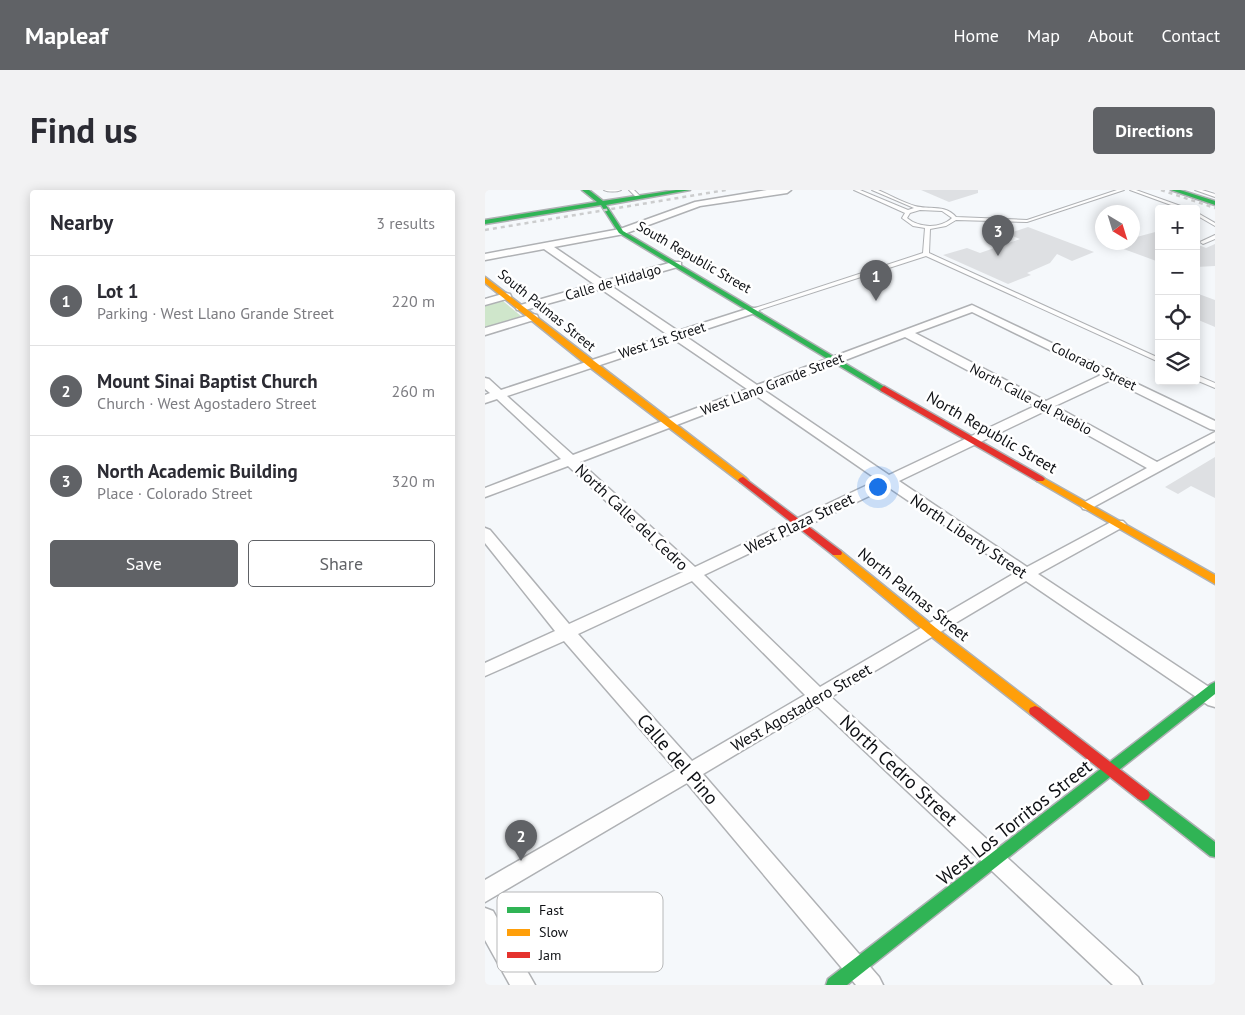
<!DOCTYPE html>
<meta charset="utf-8">
<style>
:root{--surface:#fff;--page:#f2f2f3;--text:#2b2b33;--muted:#7c7c81;--line:#e1e1e2;--accent:#606266}
body{margin:0;font-family:"PT Sans",sans-serif;background:var(--page);color:var(--text)}
.controls{position:absolute;right:15px;top:15px;display:grid;overflow:hidden;border-radius:5px;box-shadow:0 2px 12px #0003}
.controls button{width:45px;height:45px;display:grid;place-items:center;padding:0;border:0;border-bottom:1px solid var(--line);background:var(--surface);color:var(--text);font:25px sans-serif}
.compass{position:absolute;left:610px;top:15px;width:45px;height:45px;border-radius:50%;background:var(--surface);box-shadow:0 2px 12px #0003;rotate:142deg}
.you{position:absolute;left:392px;top:296px;width:18px;height:18px;margin:-12px;border:4px solid #fff;border-radius:50%;background:#1a73e8;box-shadow:0 0 0 8px #1a73e833}
.badge{display:grid;place-items:center;width:32px;height:32px;border-radius:50%;background:var(--accent);color:#fff;font-size:16px;font-weight:700}
.pin{position:absolute;translate:-50% -41px;filter:drop-shadow(0 1px 2px #0008)}
.pin::after{content:'';position:absolute;top:26px;width:18px;height:15px;background:inherit;clip-path:polygon(0 0,100% 0,50% 100%)}
.list{margin:0;padding:0;list-style:none}
h2{display:flex;justify-content:space-between;align-items:center;height:65px;margin:0;padding:0 20px;font-size:21px}
h2 small{font-size:16px;font-weight:400;color:var(--muted)}
.list li{display:grid;grid-template-columns:32px 1fr auto;gap:15px;align-items:center;box-sizing:border-box;height:90px;padding:0 20px;border-top:1px solid var(--line)}
.list b{display:block;font-size:19px;white-space:nowrap}
.list p{margin:0;font-size:16px;white-space:nowrap;color:var(--muted)}
.list em{font-size:16px;font-style:normal;color:var(--muted)}
.actions{display:flex;gap:10px;padding:15px 20px}
.actions a{flex:1;padding:11px 0;border:1px solid var(--accent);border-radius:5px;text-align:center;font-size:18px;color:var(--accent)}
.actions .main{background:var(--accent);color:#fff}
.icon{flex:none;width:28px;height:28px;fill:none;stroke:currentColor;stroke-width:2;stroke-linecap:round;stroke-linejoin:round}
.map{position:relative;flex:none;width:730px;height:795px;overflow:hidden;border-radius:5px}
header{display:flex;align-items:center;gap:30px;box-sizing:border-box;height:70px;padding:0 25px;background:var(--accent);color:#fff}
header strong{font-size:24px}
nav{display:flex;gap:28px;margin-inline-start:auto;font-size:18px}
.intro{display:flex;align-items:center;justify-content:space-between;box-sizing:border-box;height:120px;padding:0 30px}
h1{margin:0;font-size:35px}
.button{padding:12px 22px;border-radius:5px;background:var(--accent);color:#fff;font-size:18px;font-weight:700}
main{display:flex;gap:30px;padding:0 30px}
aside{flex:1;background:var(--surface);border-radius:5px;box-shadow:0 2px 12px #0003}
.map>svg:first-child{display:block}
.green{fill:#cfe6cb}
.building{fill:#dee0e3}
.lines{fill:none;stroke-linecap:round;stroke-linejoin:round}
.lane-casing{stroke:#afb1b4;stroke-width:2}
.street-casing{stroke:#afb1b4;stroke-width:3}
.fast-casing{stroke:#afb1b4;stroke-width:3}
.slow-casing{stroke:#afb1b4;stroke-width:3}
.jam-casing{stroke:#afb1b4;stroke-width:3}
.lane{fill:#fefefe;fill-rule:evenodd}
.street{fill:#fefefe;fill-rule:evenodd}
.fast{fill:#30b455;fill-rule:evenodd}
.slow{fill:#ff9f0a;fill-rule:evenodd}
.jam{fill:#e5322d;fill-rule:evenodd}
.rail{stroke:#cccdce;stroke-width:2.5;stroke-dasharray:4 4;stroke-linecap:butt}
.labels{text-anchor:middle;stroke-width:5;stroke-linejoin:round;paint-order:stroke}
.far-street-label{font-size:14px;fill:#0f1115;stroke:#fff}
.street-label{font-size:16px;fill:#0f1115;stroke:#fff}
.near-street-label{font-size:19px;fill:#0f1115;stroke:#fff}
.key{fill:#fff;stroke:#b7b8b9;stroke-width:1}
.key-label{font-size:14px;fill:#0f1115}
</style>
<header>
<strong>Mapleaf</strong>
<nav><a>Home</a><a>Map</a><a>About</a><a>Contact</a></nav>
</header>
<div class="intro"><h1>Find us</h1><a class="button">Directions</a></div>
<main>
<aside>
<h2>Nearby<small>3 results</small></h2>
<ul class="list">
<li><span class="badge">1</span><div><b>Lot 1</b><p>Parking · West Llano Grande Street</p></div><em>220 m</em></li>
<li><span class="badge">2</span><div><b>Mount Sinai Baptist Church</b><p>Church · West Agostadero Street</p></div><em>260 m</em></li>
<li><span class="badge">3</span><div><b>North Academic Building</b><p>Place · Colorado Street</p></div><em>320 m</em></li>
</ul>
<div class="actions"><a class="main">Save</a><a>Share</a></div>
</aside>
<div class="map">
<svg width="730" height="795" viewBox="0 0 730 795">
<rect width="100%" height="100%" fill="#f5f8fb"/>
<path class="green" d="M18,111l18,15 -36,13v-24z"/>
<path class="building" d="M436,0h57v3l-29,9z
M543,37l66,25 -22,9 -15,-7 -7,9 -23,10 4,2 -23,9 -65,-29 24,-7 13,5 40,-14 -13,-5z
M674,41v31l-49,-18 23,-2v-4z
M711,54l10,4 9,-4v22l-19,1z
M711,103l19,7v27l-19,-8z
M730,267v41l-24,-12 -13,8 -13,-7z"/>
<g class="lines">
<defs>
<path id="lane" d="M119,0h17c-4,2 -13,2 -17,0z
M144,0h5l8,8 -4,1z
M369,0h6l48,20 6,-2 -42,-18h6c12,5 24,12 37,16 14,4 30,-2 41,11l71,3 90,-30h7l-97,32 -71,-2 -10,6 -16,3 -1,24 230,105v4l-233,-106 -170,55h-4v-2l171,-56 2,-25 -12,-2 -11,-8 3,-5zM435,20l22,1 10,7c-12,11 -33,10 -45,0l3,-5z
M645,0h6l53,19h-7z
M710,0h7l13,4v3z
M711,22l19,11v3l-19,-11z
M730,45v4l-12,5 -3,-2z
M711,185l19,8v5l-19,-8z"/>
<path id="street" d="M282,0h24l-4,3 -87,13 -76,28 -70,13 50,34 69,-19h8v4l-70,20 67,45 72,-23h8l1,2 -1,2 -73,24 72,49 215,-80 243,116v9l-5,-1 -99,-49 -56,26 102,56 58,-30v9l-127,69 -5,-1 -2,-3 2,-3 64,-35 -102,-57 -146,70 128,86 86,-46h10l3,3 -3,3 -85,47 177,117v16l-7,-2 -182,-124 -195,116 307,280 4,8h-29l-296,-279 -114,68 176,203 4,8h-27l-169,-202 -202,119v-22l191,-110 -112,-129 -79,35v-13l70,-32 -70,-88v-15l5,2 79,94 114,-52 -115,-106 -83,31v-9l76,-29 -64,-60 -12,4v-8l5,-2 -5,-4v-11l4,1 12,11 167,-55 -67,-46 -76,21h-8l-1,-2 1,-2 77,-22 -50,-35 -59,11v-6l135,-25 75,-27zM487,122l129,63 -55,26 -131,-68zM420,147l130,69 -146,69 -124,-84zM190,150l72,49 -174,66 -66,-59zM270,205l123,85 -183,87 -115,-105zM403,297l127,86 -195,114 -116,-112zM207,391l113,114 -113,66 -114,-127z
M21,103l4,1 1,2 -1,2 -25,7v-6z
M48,124l4,1 1,2 -1,2 -52,16v-7z
M0,718l8,3 42,74h-25l-25,-45z"/>
<path id="fast" d="M97,0h7l14,11 73,-11h14l-84,15 17,26 265,158 -4,3 -3,-1 -262,-158 -18,-28 -116,19v-4l112,-18z
M686,0h9l35,11v4z
M730,492v12l-368,291h-21l2,-6 383,-295z
M658,599l5,2 67,51v15l-5,-1 -72,-57 -2,-4 2,-4z"/>
<path id="slow" d="M0,87l261,201 2,2 -2,2h-6l-152,-116 -103,-83z
M555,286l175,99v9l-178,-103 -2,-2 2,-2z
M352,360l4,1 95,77 104,80 1,3 -1,3 -5,2 -5,-2 -102,-80 -95,-79 -1,-2z"/>
<path id="jam" d="M399,196l159,91 2,2 -2,2h-6l-156,-90 -1,-2z
M258,287l98,74 1,2 -1,2h-8l-93,-73 -2,-2 2,-2z
M550,516l5,2 108,83 2,4 -2,4 -5,2 -5,-2 -108,-85 -1,-3 1,-3z"/>
</defs>
<use href="#lane" class="lane-casing"/>
<use href="#street" class="street-casing"/>
<use href="#fast" class="fast-casing"/>
<use href="#slow" class="slow-casing"/>
<use href="#jam" class="jam-casing"/>
<use href="#lane" class="lane"/>
<use href="#street" class="street"/>
<use href="#fast" class="fast"/>
<use href="#slow" class="slow"/>
<use href="#jam" class="jam"/>
<path class="rail" d="M676,0l54,18
M0,40l241,-40"/>
</g>
<g class="labels">
<g class="far-street-label">
<text transform="translate(209 67) rotate(30)" y="5">South Republic Street</text>
<text transform="translate(128 92) rotate(-16)" y="5">Calle de Hidalgo</text>
<text transform="translate(62 120) rotate(39)" y="5">South Palmas Street</text>
<text transform="translate(177 150) rotate(-18)" y="5">West 1st Street</text>
<text transform="translate(609 176) rotate(26)" y="5">Colorado Street</text>
<text transform="translate(287 194) rotate(-21)" y="5">West Llano Grande Street</text>
<text transform="translate(546 209) rotate(28)" y="5">North Calle del Pueblo</text>
</g>
<g class="street-label">
<text transform="translate(507 242) rotate(30)" y="6">North Republic Street</text>
<text transform="translate(147 327) rotate(43)" y="6">North Calle del Cedro</text>
<text transform="translate(314 333) rotate(-26)" y="6">West Plaza Street</text>
<text transform="translate(484 346) rotate(34)" y="6">North Liberty Street</text>
<text transform="translate(429 404) rotate(39)" y="6">North Palmas Street</text>
<text transform="translate(316 517) rotate(-30)" y="6">West Agostadero Street</text>
</g>
<g class="near-street-label">
<text transform="translate(193 569) rotate(49)" y="7">Calle del Pino</text>
<text transform="translate(414 580) rotate(43)" y="7">North Cedro Street</text>
<text transform="translate(529 632) rotate(-38)" y="7">West Los Torritos Street</text>
</g>
</g>
<rect x="12" y="702" width="166" height="80" rx="8" class="key"/>
<rect x="22" y="717" width="23" height="6" fill="#30b455"/>
<rect x="22" y="739" width="23" height="7" fill="#ff9f0a"/>
<rect x="22" y="762" width="23" height="6" fill="#e5322d"/>
<g class="key-label">
<text x="54" y="725">Fast</text>
<text x="54" y="747">Slow</text>
<text x="54" y="770">Jam</text>
</g>
</svg>
<div class="controls">
<button>+</button>
<button>−</button>
<button><svg class="icon" aria-label="locate" viewBox="0 0 24 24"><circle cx="12" cy="12" r="6"/><path d="M12 2v4M12 18v4M2 12h4M18 12h4"/></svg></button>
<button><svg class="icon" aria-label="layers" viewBox="0 0 24 24"><path d="M12 4l9 5-9 5-9-5zM3 14l9 5 9-5"/></svg></button>
</div>
<svg class="compass" viewBox="-18 -18 36 36"><path d="M0-13l5 13h-10z" fill="#e53935"/><path d="M0 13l5-13h-10z" fill="#7c7c81"/></svg>
<div class="you"></div>
<div class="pin badge" style="left:391px;top:111px">1</div>
<div class="pin badge" style="left:36px;top:671px">2</div>
<div class="pin badge" style="left:513px;top:66px">3</div>
</div>
</main>
